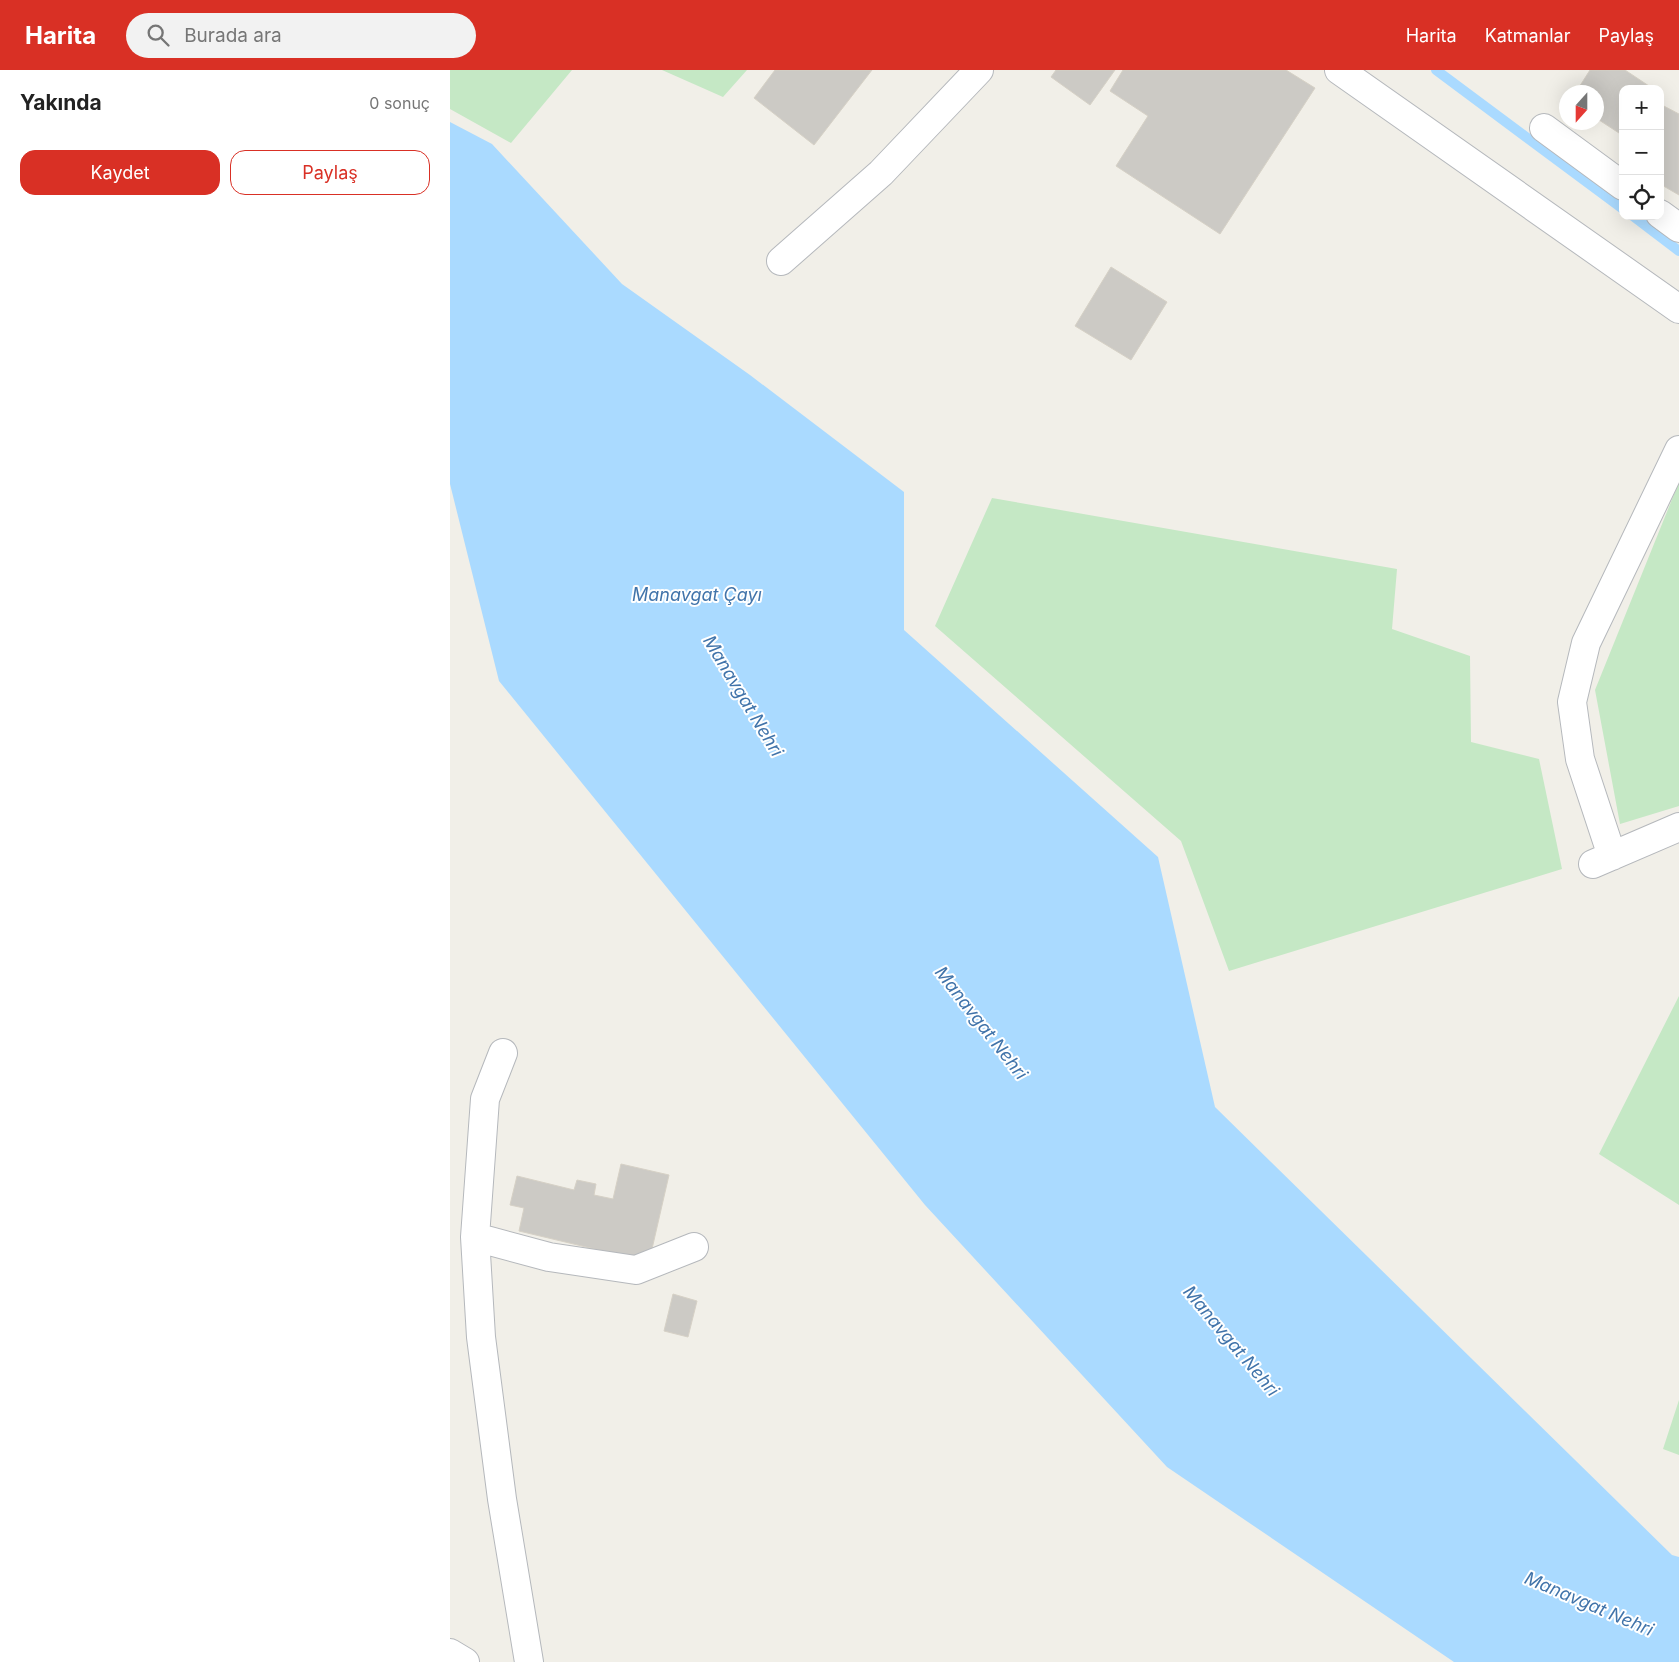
<!DOCTYPE html>
<html lang="tr">
<meta charset="utf-8">
<style>
:root{--surface:#fff;--page:#f2f2f2;--text:#222;--muted:#767676;--line:#e0e0e0;--accent:#d93025}
body{margin:0;font-family:Inter,sans-serif;background:var(--page);color:var(--text)}
.controls{position:absolute;right:15px;top:15px;display:grid;overflow:hidden;border-radius:10px;box-shadow:0 5px 20px #0002}
.controls button{width:45px;height:45px;display:grid;place-items:center;padding:0;border:0;border-bottom:1px solid var(--line);background:var(--surface);color:var(--text);font:25px sans-serif}
.compass{position:absolute;left:1109px;top:15px;width:45px;height:45px;border-radius:50%;background:var(--surface);box-shadow:0 5px 20px #0002;rotate:201deg}
.list{margin:0;padding:0;list-style:none}
h2{display:flex;justify-content:space-between;align-items:center;height:65px;margin:0;padding:0 20px;font-size:21px}
h2 small{font-size:16px;font-weight:400;color:var(--muted)}
.actions{display:flex;gap:10px;padding:15px 20px}
.actions a{flex:1;padding:11px 0;border:1px solid var(--accent);border-radius:15px;text-align:center;font-size:18px;color:var(--accent)}
.actions .main{background:var(--accent);color:#fff}
.icon{flex:none;width:28px;height:28px;fill:none;stroke:currentColor;stroke-width:2;stroke-linecap:round;stroke-linejoin:round}
.map{position:relative;flex:none;width:1229px;height:1592px;overflow:hidden}
header{display:flex;align-items:center;gap:30px;box-sizing:border-box;height:70px;padding:0 25px;background:var(--accent);color:#fff}
header strong{font-size:24px}
nav{display:flex;gap:28px;margin-inline-start:auto;font-size:18px}
.search{width:350px;height:45px;background:var(--page);display:flex;align-items:center;gap:12px;box-sizing:border-box;padding:0 18px;border-radius:28px;color:var(--muted);font-size:19px}
main{display:flex}
aside{flex:1;background:var(--surface)}
.map>svg:first-child{display:block}
.green{fill:#c5e8c5}
.water{fill:#aadaff}
.lines{fill:none;stroke-linecap:round;stroke-linejoin:round}
.stream{stroke:#aadaff;stroke-width:10}
.building{fill:#cccac5;stroke:#d6d1c6}
.minor-casing{stroke:#b5b8bc;stroke-width:30}
.minor{stroke:#fff;stroke-width:28}
.labels{text-anchor:middle;stroke-width:4;stroke-linejoin:round;paint-order:stroke}
.water-label{font-size:18px;font-style:italic;fill:#4174aa;stroke:#fff}
</style>
<header>
<strong>Harita</strong>
<div class="search"><svg class="icon" aria-label="search" viewBox="0 0 24 24"><circle cx="10" cy="10" r="6"/><path d="M15 15l6 6"/></svg>Burada ara</div>
<nav><a>Harita</a><a>Katmanlar</a><a>Paylaş</a></nav>
</header>
<main>
<aside>
<h2>Yakında<small>0 sonuç</small></h2>
<ul class="list">
</ul>
<div class="actions"><a class="main">Kaydet</a><a>Paylaş</a></div>
</aside>
<div class="map">
<svg width="1229" height="1592" viewBox="0 0 1229 1592">
<rect width="100%" height="100%" fill="#f1efe8"/>
<path class="green" d="M0,0h122l-61,73 -61,-34z
M212,0h85l-24,27z
M1229,412v324l-59,18 -25,-134z
M542,428l405,71 -5,60 78,27 1,86 68,17 23,110 -333,102 -48,-130 -246,-215z
M1229,926v209l-80,-51z
M1229,1330v55l-16,-6z"/>
<path class="water" d="M0,52l42,22 130,140 128,91 154,117v138l254,227 57,250 457,448 7,2v105h-225l-287,-195 -242,-262 -426,-524 -49,-197z"/>
<g class="lines">
<path class="stream" d="M986,0l187,139
M1183,146l46,35"/>
</g>
<path class="building" d="M325,0h97l-58,75 -60,-47z
M606,0h59l-25,35 -39,-28z
M673,0h163l29,18 -95,146 -104,-68 32,-50 -38,-25z
M1140,0h35l24,16 -2,3h-24v37l-4,7 -23,-15v-26h-20z
M1210,34l19,10v81l-19,-11z
M661,197l56,35 -36,58 -56,-34z
M171,1094l48,11 -20,87 -130,-31 5,-23 -14,-3 7,-29 57,14 3,-10 19,4 -2,11 19,4z
M223,1224l24,7 -9,36 -24,-6z"/>
<g class="lines">
<defs>
<path id="minor" d="M889,0l340,239
M1094,58l79,58
M1210,144l19,14
M331,191l100,-88 98,-103
M1162,786l-32,-97 -8,-57 14,-59 93,-193
M1143,794l86,-37
M53,983l-18,46 -10,138 6,100 21,162 27,163
M25,1167l74,20 87,13 58,-23
M0,1583l15,9"/>
</defs>
<use href="#minor" class="minor-casing"/>
<use href="#minor" class="minor"/>
</g>
<g class="labels">
<g class="water-label">
<text x="247" y="531">Manavgat Çayı</text>
<text transform="translate(293 626) rotate(59)" y="6">Manavgat Nehri</text>
<text transform="translate(531 953) rotate(52)" y="6">Manavgat Nehri</text>
<text transform="translate(781 1271) rotate(50)" y="6">Manavgat Nehri</text>
<text transform="translate(1139 1534) rotate(23)" y="6">Manavgat Nehri</text>
</g>
</g>
</svg>
<div class="controls">
<button>+</button>
<button>−</button>
<button><svg class="icon" aria-label="locate" viewBox="0 0 24 24"><circle cx="12" cy="12" r="6"/><path d="M12 2v4M12 18v4M2 12h4M18 12h4"/></svg></button>
</div>
<svg class="compass" viewBox="-18 -18 36 36"><path d="M0-13l5 13h-10z" fill="#e53935"/><path d="M0 13l5-13h-10z" fill="#767676"/></svg>
</div>
</main>
